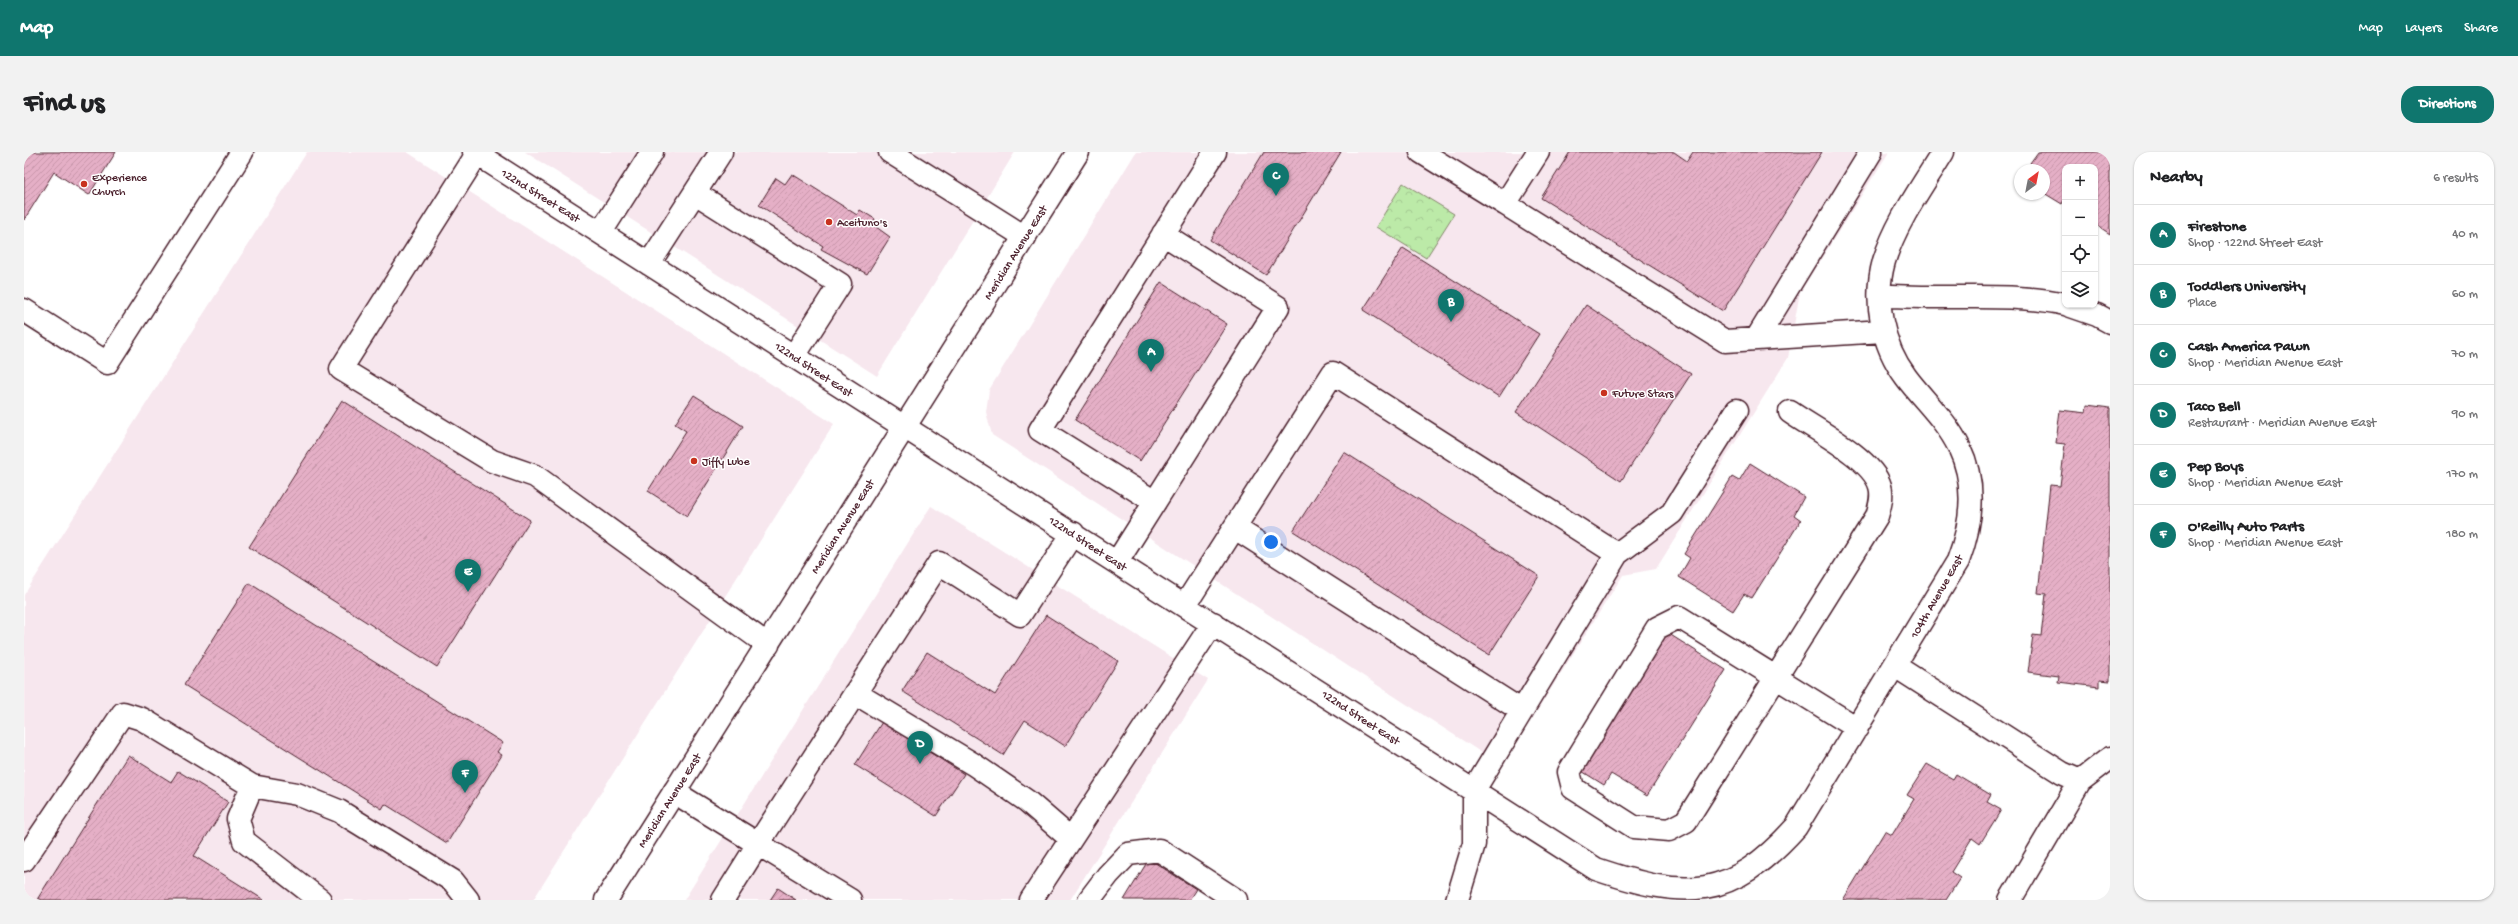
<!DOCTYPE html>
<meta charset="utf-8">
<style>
:root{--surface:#fff;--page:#f2f2f2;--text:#202124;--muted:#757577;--line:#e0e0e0;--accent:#0f766e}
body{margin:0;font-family:"Gochi Hand",sans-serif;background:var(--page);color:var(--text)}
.controls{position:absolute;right:12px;top:12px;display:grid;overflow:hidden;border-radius:8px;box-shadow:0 1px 3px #0004}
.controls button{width:36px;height:36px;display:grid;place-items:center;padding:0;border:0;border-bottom:1px solid var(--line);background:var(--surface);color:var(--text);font:20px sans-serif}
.compass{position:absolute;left:1990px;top:12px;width:36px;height:36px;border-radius:50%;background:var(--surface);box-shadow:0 1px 3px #0004;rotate:32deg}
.you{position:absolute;left:1247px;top:390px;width:14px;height:14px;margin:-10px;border:3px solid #fff;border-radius:50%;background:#1a73e8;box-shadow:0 0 0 6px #1a73e833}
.badge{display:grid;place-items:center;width:26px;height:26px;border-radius:50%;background:var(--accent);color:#fff;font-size:13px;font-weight:700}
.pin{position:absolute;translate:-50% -33px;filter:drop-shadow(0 1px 2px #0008)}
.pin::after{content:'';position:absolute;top:21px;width:14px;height:12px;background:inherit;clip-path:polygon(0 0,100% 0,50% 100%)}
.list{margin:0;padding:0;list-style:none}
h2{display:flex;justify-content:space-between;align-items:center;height:52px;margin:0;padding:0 16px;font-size:17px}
h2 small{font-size:13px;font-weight:400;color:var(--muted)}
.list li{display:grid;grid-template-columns:26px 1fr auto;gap:12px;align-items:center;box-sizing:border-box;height:60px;padding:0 16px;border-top:1px solid var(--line)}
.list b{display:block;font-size:15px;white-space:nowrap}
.list p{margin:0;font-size:13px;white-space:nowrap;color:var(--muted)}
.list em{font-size:13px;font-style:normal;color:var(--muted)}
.icon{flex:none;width:22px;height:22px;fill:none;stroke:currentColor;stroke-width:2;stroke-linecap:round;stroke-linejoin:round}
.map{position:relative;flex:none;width:2086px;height:748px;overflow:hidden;border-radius:16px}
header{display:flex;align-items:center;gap:24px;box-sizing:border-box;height:56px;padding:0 20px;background:var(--accent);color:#fff}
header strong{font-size:19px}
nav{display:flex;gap:22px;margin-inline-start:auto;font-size:14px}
.intro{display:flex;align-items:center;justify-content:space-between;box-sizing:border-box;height:96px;padding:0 24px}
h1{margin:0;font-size:28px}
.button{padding:10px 18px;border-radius:16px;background:var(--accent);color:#fff;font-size:14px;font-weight:700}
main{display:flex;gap:24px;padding:0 24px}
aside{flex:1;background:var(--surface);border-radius:16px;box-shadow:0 1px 3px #0004}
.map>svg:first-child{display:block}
.built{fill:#f7e7ee}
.park{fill:url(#park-crowns);stroke:#83846a}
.building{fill:url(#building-hatch);stroke:#4a1f2b}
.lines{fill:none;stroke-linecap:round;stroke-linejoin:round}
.minor-casing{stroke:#4a1f2b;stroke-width:25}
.major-casing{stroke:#4a1f2b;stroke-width:25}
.minor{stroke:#fff;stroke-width:22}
.major{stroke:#fff;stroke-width:22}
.poi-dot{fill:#c8321e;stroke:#fff;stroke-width:1.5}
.labels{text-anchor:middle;stroke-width:3;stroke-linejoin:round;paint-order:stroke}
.poi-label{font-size:12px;fill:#4a1f2b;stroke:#fff;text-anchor:start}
.street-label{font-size:12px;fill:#4a1f2b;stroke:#fff}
</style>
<header>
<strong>Map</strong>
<nav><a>Map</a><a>Layers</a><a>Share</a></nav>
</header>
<div class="intro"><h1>Find us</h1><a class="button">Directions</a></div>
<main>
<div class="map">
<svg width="2086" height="748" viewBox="0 0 2086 748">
<defs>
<pattern id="park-crowns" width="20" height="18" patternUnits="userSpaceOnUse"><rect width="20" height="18" fill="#bceaa8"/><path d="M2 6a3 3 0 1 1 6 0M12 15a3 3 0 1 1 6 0" fill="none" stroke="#a3c891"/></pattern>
<pattern id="building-hatch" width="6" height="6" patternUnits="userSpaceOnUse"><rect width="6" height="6" fill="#e5afc6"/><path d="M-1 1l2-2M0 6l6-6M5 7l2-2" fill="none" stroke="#c696aa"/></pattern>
</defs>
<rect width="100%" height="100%" fill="#fff"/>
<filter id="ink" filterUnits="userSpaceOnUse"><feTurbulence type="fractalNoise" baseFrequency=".025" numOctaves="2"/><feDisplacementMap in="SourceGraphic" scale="8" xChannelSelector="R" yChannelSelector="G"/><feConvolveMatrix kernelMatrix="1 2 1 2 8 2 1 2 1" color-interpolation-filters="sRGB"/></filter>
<g filter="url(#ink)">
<path class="built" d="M283,0h100l427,272 -301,476h-509v-305z
M501,0h490l-138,224z
M1112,0h753l-89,140 -12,66 -132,211 -33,6 -121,191 -510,-331 -6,-23 3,-22z
M907,354l277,174 -138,220h-386z"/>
<path class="park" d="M1379,31l51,31 -28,44 -50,-31z"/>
<path class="building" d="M0,0h92l-27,43 -35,-23 -30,48z
M1240,0h77l-75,123 -56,-35z
M1546,0h104l13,9 6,-9h129l-99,159 -182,-113z
M2014,0h72v82l-15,-10v-57h-30v32l-3,5 -18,-11v-23h-11l2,-3 -5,-4z
M768,22l65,41 3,-5 15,9 -3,5 18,13 -23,37 -46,-25 2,-3 -64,-41 17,-27 9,6z
M1379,96l136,86 -40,63 -136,-87z
M1137,130l66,42 -87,137 -65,-41z
M1562,153l105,69 -70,107 -105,-69z
M670,243l49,31 -56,90 -39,-25 38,-60 -11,-7z
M318,248l188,120 -93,147 -188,-120z
M2063,253l23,3v273l-11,-1v7l-41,-5 1,-6 -31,-4 5,-37 8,1 5,-42 -8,-1 12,-108 10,1 5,-42 -9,-1 4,-33 26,3z
M1320,300l195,124 -50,79 -196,-124z
M1726,311l54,34 -10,18 7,5 -49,78 -8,-4 -11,17 -54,-34 11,-19 -6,-4 48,-77 7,4z
M225,431l254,160 -6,9 5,3 -55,88 -62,-39 -3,5 -198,-124z
M1022,463l72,46 -53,85 -40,-26 -22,35 -101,-64 25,-39 68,43z
M1642,480l60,38 -79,126 -36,-22 -7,11 -24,-15z
M858,570l82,52 -28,42 -81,-51z
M104,603l43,27 7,-11 50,31 -34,54 70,44h-222l-4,-2z
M1903,612l26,15 3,-5 35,21 -4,7 14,8 -21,34 -8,-6 -21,34 9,6 -14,22h-103l42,-69 7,4 22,-36 -7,-4z
M1125,707l47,30 -7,11h-65z
M754,736l18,12h-26z"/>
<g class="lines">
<defs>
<path id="minor" d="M450,0l1122,717c91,31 134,31 200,-42l162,-266c14,-37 19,-77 1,-114 -13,-27 -36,-47 -53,-70 -24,-32 -33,-77 -22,-116 12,-39 38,-74 59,-109
M866,0l135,85
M1397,0l84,52
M1514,0l-33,52 220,137 158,-10
M453,2l-136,215 151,92 43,15 233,169
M671,41l145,91 -46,72
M577,80l51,-80
M625,112l72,-112
M1856,143c61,6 124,-4 185,9
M2044,153l29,10 13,7
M0,158l83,53 135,-211
M1733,186l114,-186
M1766,260c24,17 82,46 90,74 3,10 0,20 -3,30l-191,305 -17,9 -35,-3 -61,-39 -4,-16 88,-144 22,-11 178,111
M1131,350l-115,-72 175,-278
M1211,376l287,183
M1093,410l161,-255 -115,-73
M1161,453l148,-232 284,181
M1871,514l167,107 18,8 30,-23
M831,541l118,71 54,37 44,38
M228,634l-14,33 6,22 76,59
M650,640l84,52 181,-281 81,52 53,-82
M0,708l99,-147 19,6 110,67 45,8 42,17 114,70 15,19
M699,748l35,-56 92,56
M1007,748l182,-277
M1065,748l19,-25 20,-21 31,-4 77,50
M1433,748l17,-56v-54l143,-236 55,-41 65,-103
M1986,748l70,-119"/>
<path id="major" d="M582,748l472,-748"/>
</defs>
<use href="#minor" class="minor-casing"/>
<use href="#major" class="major-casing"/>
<use href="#minor" class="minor"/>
<use href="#major" class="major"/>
</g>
</g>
<g class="poi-dot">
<circle cx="60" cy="32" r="4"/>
<circle cx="805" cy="70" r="4"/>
<circle cx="1580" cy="241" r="4"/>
<circle cx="670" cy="309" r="4"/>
</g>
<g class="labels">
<g class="poi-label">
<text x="68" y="29">Experience<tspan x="68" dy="14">Church</tspan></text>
<text x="813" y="74">Aceituno's</text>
<text x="1588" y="245">Future Stars</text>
<text x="678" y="313">Jiffy Lube</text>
</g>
<g class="street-label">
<text transform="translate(517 43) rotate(32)" y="4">122nd Street East</text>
<text transform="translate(991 100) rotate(-58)" y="4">Meridian Avenue East</text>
<text transform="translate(790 217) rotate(33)" y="4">122nd Street East</text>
<text transform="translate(818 374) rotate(-58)" y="4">Meridian Avenue East</text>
<text transform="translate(1064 391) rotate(33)" y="4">122nd Street East</text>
<text transform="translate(1912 444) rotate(-60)" y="4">104th Avenue East</text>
<text transform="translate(1337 565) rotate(33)" y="4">122nd Street East</text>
<text transform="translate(645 648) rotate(-58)" y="4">Meridian Avenue East</text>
</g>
</g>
</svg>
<div class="controls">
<button>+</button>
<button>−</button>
<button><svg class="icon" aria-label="locate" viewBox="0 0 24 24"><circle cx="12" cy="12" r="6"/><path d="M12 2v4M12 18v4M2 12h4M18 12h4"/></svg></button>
<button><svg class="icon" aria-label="layers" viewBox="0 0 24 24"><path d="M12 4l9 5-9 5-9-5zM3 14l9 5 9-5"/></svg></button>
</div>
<svg class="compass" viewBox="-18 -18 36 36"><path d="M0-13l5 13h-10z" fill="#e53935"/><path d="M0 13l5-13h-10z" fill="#757577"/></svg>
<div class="you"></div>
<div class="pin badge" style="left:1127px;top:220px">A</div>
<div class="pin badge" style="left:1427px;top:170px">B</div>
<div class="pin badge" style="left:1252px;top:44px">C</div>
<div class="pin badge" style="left:896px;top:612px">D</div>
<div class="pin badge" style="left:444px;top:440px">E</div>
<div class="pin badge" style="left:441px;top:641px">F</div>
</div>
<aside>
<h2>Nearby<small>6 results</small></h2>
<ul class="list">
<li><span class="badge">A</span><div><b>Firestone</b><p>Shop · 122nd Street East</p></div><em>40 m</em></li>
<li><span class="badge">B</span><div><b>Toddlers University</b><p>Place</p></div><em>60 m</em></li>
<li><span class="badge">C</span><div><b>Cash America Pawn</b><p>Shop · Meridian Avenue East</p></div><em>70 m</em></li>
<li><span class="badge">D</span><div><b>Taco Bell</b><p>Restaurant · Meridian Avenue East</p></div><em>90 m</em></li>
<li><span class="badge">E</span><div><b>Pep Boys</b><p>Shop · Meridian Avenue East</p></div><em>170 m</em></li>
<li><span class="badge">F</span><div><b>O'Reilly Auto Parts</b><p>Shop · Meridian Avenue East</p></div><em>180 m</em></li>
</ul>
</aside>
</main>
